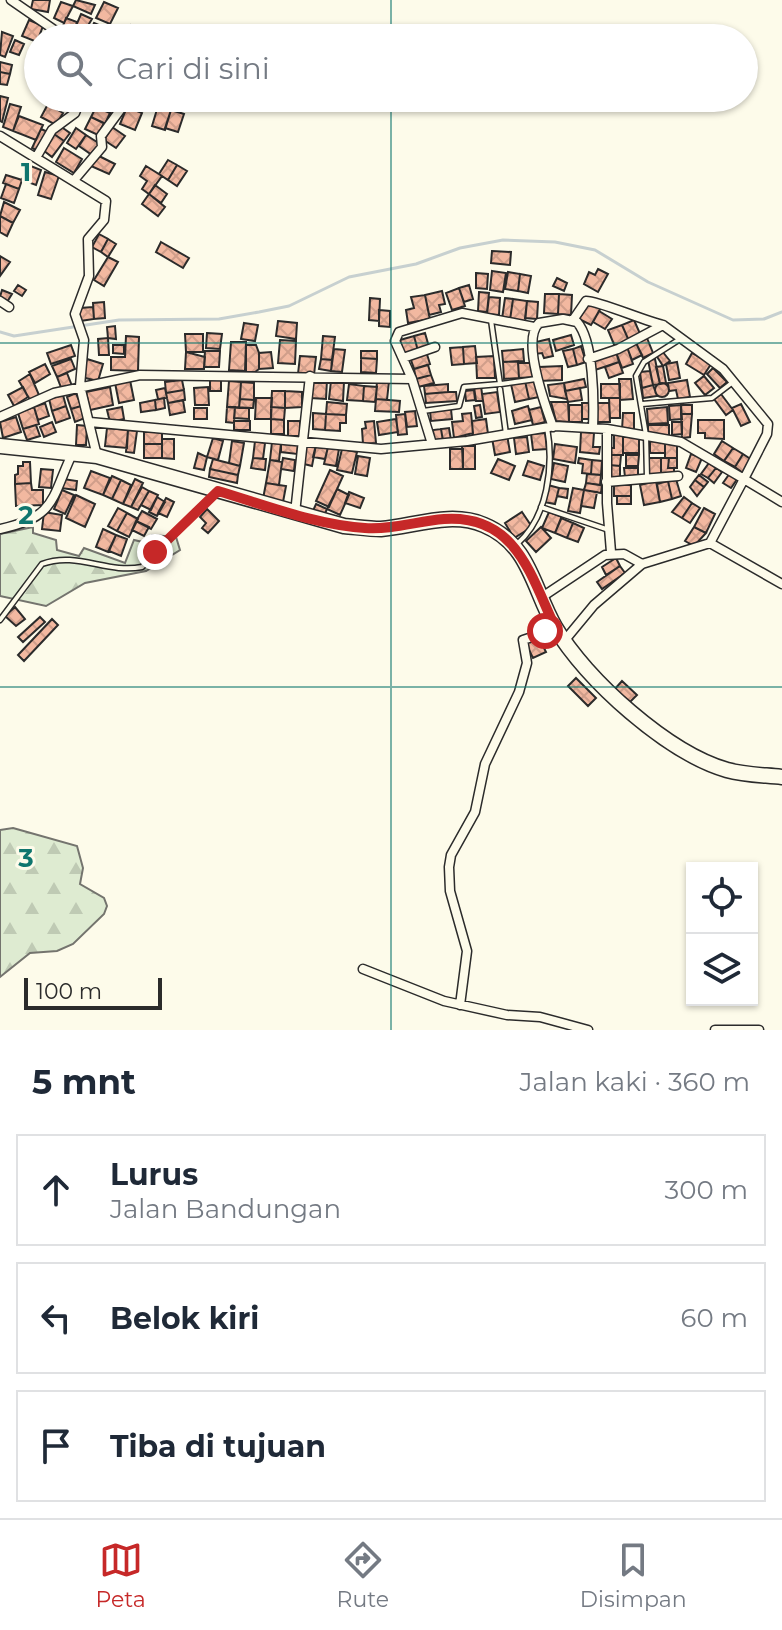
<!DOCTYPE html>
<html lang="id">
<meta charset="utf-8">
<style>
:root{--surface:#fff;--page:#f6f6f7;--text:#1f2937;--muted:#747a83;--line:#e0e1e3;--accent:#c62828}
body{margin:0;font-family:Montserrat,sans-serif;background:var(--page);color:var(--text)}
.controls{position:absolute;right:24px;bottom:24px;display:grid;overflow:hidden;border-radius:0px;box-shadow:0 2px 6px #0004}
.controls button{width:72px;height:72px;display:grid;place-items:center;padding:0;border:0;border-bottom:2px solid var(--line);background:var(--surface);color:var(--text);font:40px sans-serif}
.scale{position:absolute;left:24px;bottom:20px;width:138px;box-sizing:border-box;padding-left:8px;border:4px solid #2b2b2b;border-top:0;font-size:22px;line-height:28px;white-space:nowrap;color:#2b2b2b;-webkit-text-stroke:6px #fdfbea;paint-order:stroke}
.stop{position:absolute;width:24px;height:24px;margin:-18px;border:6px solid #c62828;border-radius:50%;background:#fff}
.stop.end{background:#c62828;border-color:#fff;box-shadow:0 2px 8px #0008}
.list{margin:0;padding:0;list-style:none}
h2{display:flex;justify-content:space-between;align-items:center;height:104px;margin:0;padding:0 32px;font-size:34px}
h2 small{font-size:26px;font-weight:400;color:var(--muted)}
.list li{display:grid;grid-template-columns:52px 1fr auto;gap:24px;align-items:center;box-sizing:border-box;height:112px;margin:0 16px 16px;padding:0 16px;border:2px solid var(--line);border-radius:0px}
.list b{display:block;font-size:30px;white-space:nowrap}
.list p{margin:0;font-size:26px;white-space:nowrap;color:var(--muted)}
.list em{font-size:26px;font-style:normal;color:var(--muted)}
.icon{flex:none;width:44px;height:44px;fill:none;stroke:currentColor;stroke-width:2;stroke-linecap:round;stroke-linejoin:round}
.map{position:relative;flex:none;width:782px;height:1030px;overflow:hidden}
.search{position:absolute;background:var(--surface);box-shadow:0 2px 6px #0004;left:24px;right:24px;top:24px;height:88px;display:flex;align-items:center;gap:20px;box-sizing:border-box;padding:0 28px;border-radius:44px;color:var(--muted);font-size:30px}
.sheet{height:488px;background:var(--surface)}
nav{display:flex;justify-content:space-around;align-items:center;box-sizing:border-box;height:112px;border-top:2px solid var(--line);background:var(--surface);font-size:22px;color:var(--muted)}
nav a{display:grid;justify-items:center;gap:4px}
nav .on{color:var(--accent)}
.map>svg:first-child{display:block}
.forest{fill:url(#forest-firs);stroke:#74746e;stroke-width:2}
.lines{fill:none;stroke-linecap:round;stroke-linejoin:round}
.stream{stroke:#c7d0d0;stroke-width:3}
.building{fill:url(#building-cross-hatch);stroke:#2b2b2b;stroke-width:2}
.service-casing{stroke:#2b2b2b;stroke-width:7}
.minor-casing{stroke:#2b2b2b;stroke-width:11}
.primary-casing{stroke:#2b2b2b;stroke-width:17}
.service{stroke:#fdfbea;stroke-width:4}
.minor{stroke:#fdfbea;stroke-width:8}
.primary{stroke:#fdfbea;stroke-width:14}
.route{stroke:#c62828;stroke-width:10}
.grid{fill:none;stroke:#0f766e;stroke-width:2;stroke-opacity:0.55}
.grid-label{font-size:26px;text-anchor:middle;font-weight:bold;fill:#0f766e;stroke:#fdfbea;stroke-width:6;stroke-linejoin:round;paint-order:stroke}
</style>
<div class="map">
<svg width="782" height="1030" viewBox="0 0 782 1030">
<defs>
<pattern id="forest-firs" width="22" height="20" patternUnits="userSpaceOnUse" patternTransform="scale(2)"><rect width="22" height="20" fill="#deebd1"/><path d="M5 1l3.5 6h-7zM16 11l3.5 6h-7z" fill="#bfcab4"/></pattern>
<pattern id="building-cross-hatch" width="8" height="8" patternUnits="userSpaceOnUse" patternTransform="scale(2)"><rect width="8" height="8" fill="#f2b8a0"/><path d="M0 0l8 8M0 8l8-8" fill="none" stroke="#d09e8a"/></pattern>
</defs>
<rect width="100%" height="100%" fill="#fdfbea"/>
<path class="forest" d="M33,527v6l23,7 1,10 22,6 5,-8 41,15 9,-23 13,3 5,-8 24,2 4,13 -34,21 -61,12 -39,23 -46,-10v-62z
M13,828l64,18 6,22 -3,16 24,14 3,8 -3,8 -31,30 -16,7 -27,2 -30,24v-147z"/>
<g class="lines">
<path class="stream" d="M0,332l14,4 105,-16 100,-1 40,-7 30,-6 60,-29 67,-13 44,-16 43,-8 52,2 40,8 53,32 85,38 31,-1 18,-7"/>
</g>
<path class="building" d="M33,0h17l-2,12 -17,-3z
M76,0l19,5 -4,9 -18,-8z
M61,2l12,4 -9,17 -10,-5z
M104,2l14,6 -8,16 -14,-6z
M81,14l11,5 -11,18 -8,-4z
M66,18l11,4 -4,11 -11,-4z
M29,20l14,6 -6,16 -15,-6z
M94,23l12,5 -4,9 -12,-5z
M131,25l15,8 -3,5 -17,-4z
M111,27l15,7 -2,4 -17,-2z
M2,32l11,4 -8,21 -5,-2z
M15,40l9,4 -5,11 -9,-3z
M33,50l5,2v15l-10,-4z
M0,62l12,3 -2,9 -10,-2z
M0,72l10,2 -3,11 -7,-1z
M0,96l8,2 -6,24 -2,-1z
M66,98h11l-6,14 -9,-4z
M82,98h18l-5,10 -15,-6z
M100,98h14l-2,5 7,4 -4,8 -19,-8z
M159,98h16l-4,8z
M10,104l11,3 -8,24 -10,-4z
M48,104l15,9 -7,12 -15,-8z
M158,106l13,4 -6,20 -13,-4z
M96,107l14,6 -5,11 -14,-7z
M127,107l15,6 -7,17 -15,-6z
M171,110l13,4 -6,18 -13,-4z
M19,116l24,9 -7,15 -23,-9z
M91,117l13,6 -6,12 -13,-6z
M60,126l10,7 -6,8 -10,-7z
M112,127l13,9 -9,12 -12,-8z
M76,128l10,7 -10,14 -9,-6z
M41,129l7,3 -10,19 -6,-3z
M54,134l10,7 -12,16 -9,-7z
M86,135l14,9 -8,11 -13,-9z
M64,148l18,11 -8,14 -18,-11z
M97,155l18,9 -6,10 -18,-8z
M168,160l9,5 -9,15 -9,-6z
M28,165l13,5 -5,15 -14,-5z
M177,165l10,6 -10,15 -9,-6z
M146,166l16,10 -13,18 -7,-5 5,-8 -7,-5z
M45,172l14,4 -8,23 -13,-4z
M6,175l16,5 -3,9 -16,-6z
M6,184l13,5 -5,14 -13,-5z
M155,185l12,9 -6,9 -12,-9z
M149,194l16,13 -7,9 -16,-12z
M4,202l16,8 -7,13 -13,-7z
M0,216l13,7 -6,13 -7,-4z
M99,234l9,5 -7,13 -9,-5z
M108,239l8,5 -8,13 -7,-5z
M161,242l28,16 -6,10 -27,-16z
M492,251l19,1 -1,13 -19,-2z
M0,256l10,6 -10,14z
M108,257l10,5 -14,24 -10,-6z
M598,269l10,5 -10,18 -14,-8 5,-12 6,3z
M492,271l14,2 -3,19 -13,-2z
M508,272l12,2 -2,17 -13,-2z
M476,273l12,1 -1,15 -11,-1z
M520,274l11,2 -3,17 -10,-2z
M557,278l10,5 -3,8 -11,-5z
M18,285l8,5 -4,6 -8,-5z
M469,285l4,14 -9,3 -5,-14z
M459,288l6,18 -13,4 -6,-17z
M2,290l10,4 -5,8 -7,-5z
M442,291l3,13 -6,1 2,7 -12,3 -4,-20z
M479,292l10,1 -2,19 -9,-1z
M545,294h14l-1,20 -14,-1z
M559,294l13,1 -1,20 -13,-1z
M425,295l5,24 -22,4 -2,-13 8,-2 -3,-11z
M489,297l11,1 -1,17 -12,-1z
M370,298l10,1 -1,22 -10,-1z
M505,298l8,1 -3,21 -8,-1z
M513,299l14,2 -2,22 -15,-3z
M527,301l11,1 -1,17 -12,-1z
M104,302l1,16 -11,1 -1,-16z
M590,302l11,6 -10,17 -12,-6z
M93,307l1,12 -14,2v-13z
M379,310l11,1v16l-11,-1z
M599,311l13,8 -7,10 -12,-7z
M634,320l7,16 -12,5 -7,-16z
M278,321l19,2 -1,16 -20,-3z
M244,323l14,2 -3,16 -14,-2z
M622,325l7,16 -14,6 -7,-17z
M115,326l1,13 -8,-1 -1,-11z
M207,333l15,1 -2,15 -14,-1z
M425,333l4,14 -11,4 -4,-15z
M185,334h18v18h-17z
M571,335l3,10 -18,6 -3,-11z
M126,336l13,1 -1,34 -27,-1v-13h14z
M323,336l12,1 -3,23 -11,-1z
M414,336l4,15 -14,4 -4,-15z
M108,338l1,17h-10l-1,-16z
M647,338l6,15 -10,5 -7,-15z
M549,339l4,17 -9,2 -2,-5 -7,1 -3,-11z
M280,340l16,1 -1,23 -17,-1z
M231,342h15l-1,29 -16,-1z
M636,343l6,12 -10,5 -5,-13z
M71,345l4,11 -24,8 -4,-11z
M113,345h11v9l-11,-1z
M246,345h10l3,8v16l-4,3h-9z
M475,346l2,17 -13,1 -1,-17z
M581,346l5,16 -9,3 -4,-16z
M463,347l1,17 -12,1 -2,-17z
M627,347l6,17 -11,4 -6,-16z
M334,349l11,1 -3,22 -11,-1z
M523,349l1,12 -21,1 -1,-11z
M573,349l4,16 -9,2 -5,-16z
M205,351h15l-1,16h-15z
M361,351h16v8l-16,-1z
M426,351l4,13 -16,5 -4,-12z
M662,351l8,10 -7,5 -7,-11z
M186,352l19,5 -1,12h-19z
M271,352l2,16 -14,1v-16z
M616,352l3,10 -24,8 -4,-10z
M692,353l19,11 -7,11 -18,-11z
M300,356l16,1 -2,18 -16,-1z
M494,356l1,22h-18l-1,-21z
M361,358l16,1 -1,14 -15,-1z
M71,359l4,10 -18,8 -5,-11z
M87,359l16,5 -5,17 -17,-4z
M321,359l11,1 -1,11 -12,-2z
M655,359l5,25 -7,1 -5,-25z
M518,361l1,17 -15,1 -1,-17z
M619,362l4,11 -14,5 -4,-11z
M677,362l3,16 -11,2 -3,-16z
M518,363h16l1,14 -16,1z
M45,364l5,10 -15,9 -6,-11z
M428,365l3,10 -15,4 -2,-10z
M562,366v14l-23,1v-14z
M663,366l3,17 -6,1 -4,-17z
M713,368l14,14 -7,6 -13,-14z
M650,371l3,14 -11,3 -2,-16z
M67,373l5,13 -10,4 -5,-13z
M30,374l9,21 -9,5 -11,-19z
M210,375h11v16h-11z
M431,375l3,8 -16,4 -2,-8z
M704,376l10,12 -9,7 -10,-12z
M584,379l2,8 -21,4 -1,-8z
M619,379h12l2,20 -13,1z
M130,380l4,20 -15,3 -4,-20z
M182,380l2,10 -18,3 -1,-11z
M312,380h15l-1,19 -15,-1z
M377,380l12,1 -2,19 -11,-1z
M535,380l4,17 -10,2 -4,-18z
M687,380l3,17 -12,2 -2,-9 -7,1 -1,-8z
M229,381l12,1 -2,26 -12,-1z
M331,381l13,1 -1,19 -14,-2z
M525,381l4,18 -14,3 -4,-18z
M241,382l13,1v17l-14,-1z
M655 390a7 7 0 1 1 14 0a7 7 0 1 1-14 0Z
M564,383l3,16 -17,-3 -2,-11z
M349,384l15,2 -1,15 -16,-1z
M448,384v8l-23,2 -1,-8z
M601,384h19v14h-19z
M653,385l4,11 -14,2 -1,-10z
M364,386l13,1 -2,15 -12,-1z
M481,386l2,15h-7l-2,-14z
M23,387l5,10 -14,9 -6,-11z
M110,387l3,18 -23,5 -4,-18z
M208,387l1,18h-14l-1,-17z
M165,388l2,10 -9,1 -2,-9z
M580,388l2,12 -14,2 -3,-11z
M184,390l1,10 -17,3 -2,-10z
M474,390l1,10 -9,1 -1,-10z
M272,391h13v17l-14,-1z
M285,391l17,1v15l-17,1z
M448,392h8l1,9 -31,2 -1,-9z
M497,392l3,20 -15,2 -3,-20z
M76,393l5,13 -10,3 -4,-12z
M721,394l12,16 -7,5 -12,-16z
M63,395l3,11 -14,5 -3,-12z
M164,398l1,10 -9,2 -1,-10z
M256,398h16l-1,21h-16z
M609,398h11v20h-10z
M240,399l14,1 -1,8h-14z
M376,399l24,2 -1,11 -24,-1z
M155,400l1,10 -15,2 -1,-9z
M183,400l2,12 -15,3 -2,-12z
M327,402l20,2 -1,11 -20,-1z
M551,402h17l1,20 -13,-1z
M45,403l4,13 -11,4 -4,-13z
M582,403h10v16h-10z
M595,403h14l1,19h-15z
M741,404l9,18 -9,4 -9,-18z
M480,405l2,12 -6,1 -2,-12z
M569,405h13v17h-13z
M681,405h11v9h-11z
M681,405l1,14 -12,1 -1,-14z
M66,406l4,12 -14,5 -4,-12z
M81,406l4,12 -10,4 -4,-13z
M528,406l4,14 -17,4 -3,-13z
M34,407l5,17 -16,5 -5,-16z
M122,407l2,12 -14,3 -3,-12z
M227,407h8l-1,16 -8,-1z
M235,407l14,1v11l-15,-1z
M271,407l14,1 -1,12 -13,-1z
M541,407l4,15 -12,3 -4,-15z
M667,407l1,16 -20,1 -1,-15z
M194,408h13v11h-13z
M451,409l1,10 -21,2 -1,-10z
M415,411l2,15 -10,1 -2,-15z
M313,413l13,1 -1,16 -12,-1z
M471,413l2,20 -19,5 -2,-16 11,-1 -1,-7z
M623,413h11v18l-12,-1z
M326,414l20,1v8h-6v8l-15,-1z
M405,414l2,20 -9,1 -2,-20z
M681,414h11l-2,23 -8,1z
M16,417l5,15 -18,6 -3,-16z
M271,419l13,1v14h-13z
M396,419l2,13 -19,3 -2,-13z
M486,419l2,15 -15,2 -1,-15z
M698,420h26v19l-19,-1v-5h-7z
M234,421h16v9h-16z
M288,421h12v15h-12z
M374,421l2,22 -13,1 -1,-15 4,-1 -1,-6z
M52,422l4,10 -12,5 -4,-10z
M672,422h10v12l-10,1z
M36,425l4,11 -13,4 -4,-11z
M77,425l10,1 -1,19h-10z
M648,425h21v10h-21z
M107,428l21,2 -1,18 -22,-2z
M449,428l2,12 -8,1 -2,-12z
M441,429l2,12 -9,1 -1,-12z
M128,430l9,1 -3,22 -8,-1z
M144,432h18v12h-18z
M581,432l13,1 -1,14h7l-1,7 -19,-2z
M545,433l2,16 -14,1 -2,-16z
M614,433h9v22h-14v-7h5z
M507,435l3,17 -15,3 -3,-17z
M527,437l2,15 -13,2 -2,-16z
M623,437h16v16h-16z
M213,438l10,3 -5,19 -11,-3z
M162,439h12v20l-12,-1z
M232,441l12,2 -4,23 -11,-3z
M255,441l10,2 -2,16 -10,-1z
M650,441l15,1v11h-15z
M722,441l11,7 -9,13 -10,-7z
M272,442l9,1 -2,18 -9,-1z
M665,442h12v16h-12z
M281,443l17,1 -1,10 -16,-2z
M304,443l12,2 -4,21 -12,-3z
M144,444h18v14h-18z
M555,444l22,3 -2,16 -22,-4z
M316,445l12,2 -3,12 -12,-2z
M462,446h13v23h-12z
M328,447l11,2 -3,17 -12,-2z
M733,448l10,6 -8,13 -11,-6z
M342,449l15,3 -5,21 -15,-3z
M450,449h13v20h-13z
M198,453l9,4 -3,13 -10,-2z
M691,454l11,4 -6,14 -10,-4z
M743,454l9,6 -9,13 -8,-6z
M609,455h12l-1,11 -11,-1z
M626,455h13l-1,11h-12z
M358,456l12,2 -3,18 -12,-2z
M253,458l13,1 -1,11 -14,-2z
M283,458l12,2 -1,11 -13,-2z
M579,458l13,2 -1,14 -9,-1 1,-9 -5,-1z
M649,458h12v17h-12z
M661,458h8l-1,10h6v7h-13z
M669,458h8v10h-9z
M213,459l27,7 -2,9 -28,-6z
M498,459l17,7 -6,14 -18,-7z
M270,460l12,2 -3,23 -13,-2z
M592,460l10,1 -1,14 -10,-1z
M528,461l16,5 -4,14 -17,-5z
M23,462h7l1,21 -16,1v-9l3,-1v-8h5z
M554,463l14,3 -3,16 -14,-3z
M709,463l7,5 -8,10 -7,-4z
M609,465l11,1v11h-12z
M624,468h14v9h-13z
M716,468l6,4 -8,11 -6,-5z
M41,469l12,1 -2,18 -12,-1z
M210,469l28,6 -1,8 -28,-6z
M330,470l13,6 -14,31 -13,-6z
M91,471l19,7 -7,17 -19,-7z
M730,473l8,5 -7,10 -8,-5z
M587,474l14,1 -1,10 -14,-2z
M699,475l9,7 -4,5 -9,-7z
M112,476l9,4 -9,19 -9,-4z
M63,479l14,2 -1,9 -15,-2z
M135,479l8,4 -12,24 -8,-3z
M676,479l5,17 -9,3 -4,-18z
M121,480l10,5 -8,19 -11,-5z
M695,480l9,7 -7,9 -7,-9z
M656,481l4,21 -16,3 -4,-20z
M668,481l4,18 -12,3 -3,-18z
M31,483l1,7h11v15l-27,1 -1,-22z
M266,483l20,3 -3,16 -20,-3z
M586,483l16,2 -1,8 -17,-3z
M548,485l11,3 -4,16 -11,-2z
M614,485h17v11h-17z
M142,487l7,4 -11,19 -7,-3z
M559,488l9,1 -1,9 -10,-2z
M573,488l11,2 -4,23 -12,-2z
M337,489l12,6 -9,20 -13,-6z
M62,490l12,5 -9,19 -11,-5z
M584,490l13,2 -3,16 -13,-2z
M149,491l9,4 -7,15 -10,-5z
M349,492l15,6 -4,10 -15,-5z
M76,495l19,9 -10,23 -19,-9z
M617,496h14v8h-14z
M157,497l8,5 -8,14 -8,-4z
M684,497l8,6 -10,15 -10,-6z
M166,498l8,4 -7,15 -9,-4z
M692,503l8,5 -10,15 -8,-5z
M316,504l11,5 -4,9 -11,-5z
M118,508l9,5 -10,18 -9,-5z
M704,508l11,6 -9,19 -12,-6z
M207,509l12,12 -11,12 -6,-5 4,-5 -6,-6z
M142,511l15,8 -6,10 -15,-8z
M44,512l18,3 -2,16 -18,-2z
M522,512l10,15 -18,11 -9,-15z
M549,512l13,5 -7,16 -13,-5z
M127,513l11,6 -9,18 -12,-6z
M561,518l12,5 -6,15 -12,-5z
M136,521l13,6 -5,9 -12,-6z
M573,523l11,5 -6,14 -11,-4z
M541,527l10,11 -15,14 -10,-11z
M694,527l12,6 -12,13 -9,-5z
M103,529l13,6 -8,17 -12,-5z
M116,535l11,4 -6,17 -12,-5z
M616,558l4,8 -14,9 -4,-8z
M620,566l5,7 -23,16 -5,-7z
M15,607l10,12 -9,7 -11,-10z
M40,617l5,5 -22,20 -5,-5z
M52,619l6,6 -34,36 -6,-6z
M538,636l8,16 -13,6 -8,-16z
M576,678l20,20 -8,8 -20,-20z
M622,681l15,14 -8,8 -15,-13z"/>
<g class="lines">
<defs>
<path id="service" d="M501,384l35,-5
M500,389l6,45
M642,404l70,-6 21,-16
M423,411l36,-5 5,-19 36,-3 -9,-64
M647,477l-1,-42 -10,-59 8,-14 36,-23
M541,507l68,23
M517,544c31,-27 37,-78 30,-117
M0,620l42,-56c35,-13 65,10 100,3l74,-75"/>
<path id="minor" d="M11,0l55,38
M0,136l106,65 -2,19 -16,19 1,37 -14,38 9,26 -4,46 17,70
M37,156l15,-26 23,-17 6,-15
M75,179l27,-32 -1,-11 28,-38
M0,301l9,6
M573,320l13,-19c10,-1 59,20 77,24
M403,358l32,-11
M412,379l-17,-38 4,-9 63,-19 72,14
M0,417l54,-24 86,-18 272,4 20,65
M90,422l291,27 86,-8 88,-15 52,3 74,13 63,37 23,-45 1,-10 -45,-55 -60,-44 -45,24 -30,10
M553,427c-8,-22 -32,-87 -14,-104l24,-4 14,3c17,19 17,80 16,106
M607,429v74l4,49
M606,482l72,-6
M295,513l15,-137
M0,529c57,-12 51,-31 73,-77
M710,543l72,41
M542,597l63,-42 19,-1 18,10
M565,640l29,-35 48,-41 68,-21 34,-64 38,23
M363,969l81,32 63,14 33,2 48,13
M460,1005l7,-54 -17,-60 -1,-24 2,-12 24,-43 10,-48 34,-72 8,-29 -4,-23 33,-11
M715,1030h44"/>
<path id="primary" d="M0,446l97,10 247,70c12,1 25,3 37,3 34,-3 70,-18 103,-4 46,19 49,64 71,102 31,53 113,126 172,143 18,5 37,5 55,7"/>
</defs>
<use href="#service" class="service-casing"/>
<use href="#minor" class="minor-casing"/>
<use href="#primary" class="primary-casing"/>
<use href="#service" class="service"/>
<use href="#minor" class="minor"/>
<use href="#primary" class="primary"/>
</g>
<g class="lines">
<path class="route" d="M155,552l63,-61c47,14 98,34 147,37 27,2 53,-7 79,-9 73,-5 87,58 112,110l-11,2"/>
</g>
<path class="grid" d="M391,0v38M391,98v932M0,343h782M0,687h782"/>
<g class="grid-label">
<text x="26" y="181">1</text>
<text x="26" y="524">2</text>
<text x="26" y="867">3</text>
</g>
</svg>
<div class="controls">
<button><svg class="icon" aria-label="locate" viewBox="0 0 24 24"><circle cx="12" cy="12" r="6"/><path d="M12 2v4M12 18v4M2 12h4M18 12h4"/></svg></button>
<button><svg class="icon" aria-label="layers" viewBox="0 0 24 24"><path d="M12 4l9 5-9 5-9-5zM3 14l9 5 9-5"/></svg></button>
</div>
<div class="scale">100 m</div>
<div class="stop" style="left:545px;top:631px"></div>
<div class="stop end" style="left:155px;top:552px"></div>
<div class="search"><svg class="icon" aria-label="search" viewBox="0 0 24 24"><circle cx="10" cy="10" r="6"/><path d="M15 15l6 6"/></svg>Cari di sini</div>
</div>
<section class="sheet">
<h2>5 mnt<small>Jalan kaki · 360 m</small></h2>
<ul class="list">
<li><svg class="icon" aria-label="ahead" viewBox="0 0 24 24"><path d="M12 20V5M6 11l6-6 6 6"/></svg><div><b>Lurus</b><p>Jalan Bandungan</p></div><em>300 m</em></li>
<li><svg class="icon" aria-label="left" viewBox="0 0 24 24"><path d="M17 20v-9H6M10 6l-5 5 5 5"/></svg><div><b>Belok kiri</b></div><em>60 m</em></li>
<li><svg class="icon" aria-label="arrive" viewBox="0 0 24 24"><path d="M6 21V4h12l-3 4 3 4H6"/></svg><div><b>Tiba di tujuan</b></div></li>
</ul>
</section>
<nav>
<a class="on"><svg class="icon" aria-label="map" viewBox="0 0 24 24"><path d="M3 6l6-2 6 2 6-2v14l-6 2-6-2-6 2zM9 4v14M15 6v14"/></svg>Peta</a>
<a><svg class="icon" aria-label="directions" viewBox="0 0 24 24"><path d="M12 3l9 9-9 9-9-9zM9 14v-3h6M13 9l2 2-2 2"/></svg>Rute</a>
<a><svg class="icon" aria-label="saved" viewBox="0 0 24 24"><path d="M7 4h10v16l-5-4-5 4z"/></svg>Disimpan</a>
</nav>
